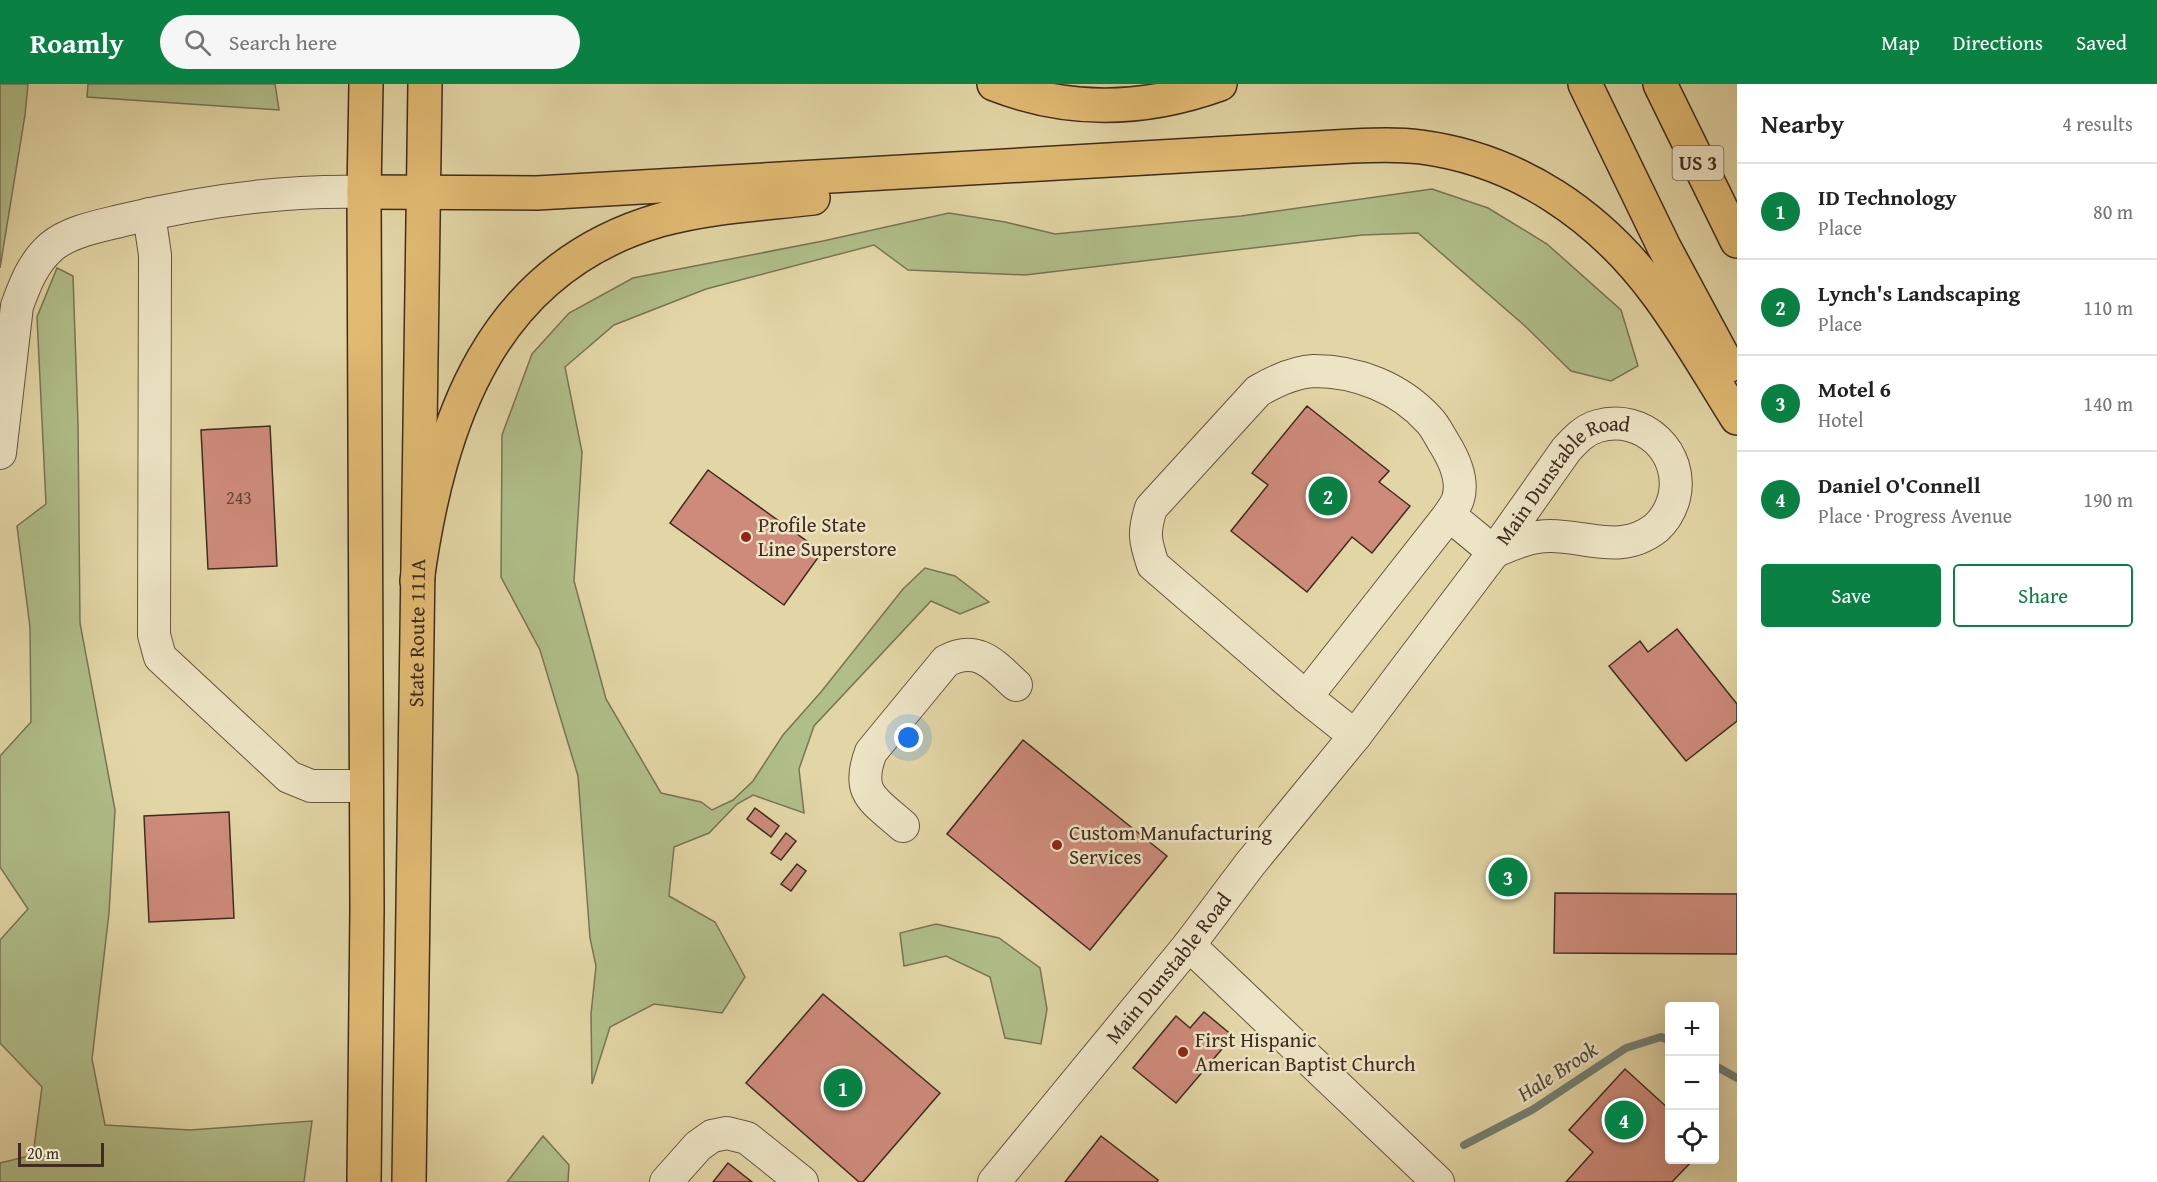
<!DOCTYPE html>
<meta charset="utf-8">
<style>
:root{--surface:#fff;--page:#f6f6f6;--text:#222;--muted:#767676;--line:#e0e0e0;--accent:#0b8043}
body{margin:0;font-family:"Gentium Book Plus",serif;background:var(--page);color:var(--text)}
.controls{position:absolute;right:18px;bottom:18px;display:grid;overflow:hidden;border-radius:6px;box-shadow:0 6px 24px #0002}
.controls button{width:54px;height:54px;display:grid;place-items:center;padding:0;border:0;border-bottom:2px solid var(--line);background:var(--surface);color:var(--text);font:30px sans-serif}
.scale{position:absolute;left:18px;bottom:15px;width:86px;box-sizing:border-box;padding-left:6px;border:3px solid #3f2c1e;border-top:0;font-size:16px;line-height:21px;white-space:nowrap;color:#3f2c1e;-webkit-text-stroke:4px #ede4c5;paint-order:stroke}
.you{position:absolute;left:909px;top:654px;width:21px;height:21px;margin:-15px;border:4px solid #fff;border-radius:50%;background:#1a73e8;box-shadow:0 0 0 9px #1a73e833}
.badge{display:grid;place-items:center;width:39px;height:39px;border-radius:50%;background:var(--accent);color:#fff;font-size:20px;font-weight:700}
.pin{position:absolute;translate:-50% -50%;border:3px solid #fff;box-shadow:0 2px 6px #0006}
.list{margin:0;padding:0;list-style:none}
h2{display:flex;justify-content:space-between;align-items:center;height:78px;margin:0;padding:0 24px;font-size:26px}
h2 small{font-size:20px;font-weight:400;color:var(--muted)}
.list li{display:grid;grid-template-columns:39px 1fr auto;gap:18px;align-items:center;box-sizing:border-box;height:96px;padding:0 24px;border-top:2px solid var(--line)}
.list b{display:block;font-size:22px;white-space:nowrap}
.list p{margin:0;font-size:20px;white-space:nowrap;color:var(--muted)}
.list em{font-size:20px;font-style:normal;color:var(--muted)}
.actions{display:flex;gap:12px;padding:18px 24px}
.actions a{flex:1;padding:14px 0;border:2px solid var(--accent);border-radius:6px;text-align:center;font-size:21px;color:var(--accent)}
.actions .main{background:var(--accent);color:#fff}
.icon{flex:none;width:33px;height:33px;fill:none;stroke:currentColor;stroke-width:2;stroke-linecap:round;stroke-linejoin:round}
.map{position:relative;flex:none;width:1737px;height:1098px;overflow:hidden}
header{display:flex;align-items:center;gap:36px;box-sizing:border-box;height:84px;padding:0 30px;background:var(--accent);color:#fff}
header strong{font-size:28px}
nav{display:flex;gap:33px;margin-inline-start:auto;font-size:21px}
.search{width:420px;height:54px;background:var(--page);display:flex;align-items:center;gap:15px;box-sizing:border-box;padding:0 21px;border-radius:33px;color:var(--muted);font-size:22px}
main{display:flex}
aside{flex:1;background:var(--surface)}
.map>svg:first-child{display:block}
.green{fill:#b0be89;stroke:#787554;stroke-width:1.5}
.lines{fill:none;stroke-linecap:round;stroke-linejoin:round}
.stream{stroke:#738074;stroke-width:8}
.building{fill:#ce8b7b;stroke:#3f2c1e;stroke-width:1.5}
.minor-casing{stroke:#685640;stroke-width:34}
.major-casing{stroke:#3f2c1e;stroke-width:36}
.highway-casing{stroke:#3f2c1e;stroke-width:36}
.minor{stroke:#ede4c5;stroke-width:32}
.major{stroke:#e2bb73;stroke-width:33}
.highway{stroke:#e2bb73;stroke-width:33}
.poi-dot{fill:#8f2418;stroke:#ede4c5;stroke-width:2}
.labels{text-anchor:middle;stroke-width:5;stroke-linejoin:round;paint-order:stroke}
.number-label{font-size:18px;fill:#634435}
.shield{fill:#ede4c5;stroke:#736350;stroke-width:1.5}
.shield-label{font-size:20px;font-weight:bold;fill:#3f2c1e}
.street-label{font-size:21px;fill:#3f2c1e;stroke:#ede4c5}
.poi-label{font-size:21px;fill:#3f2c1e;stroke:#ede4c5;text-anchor:start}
.water-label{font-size:22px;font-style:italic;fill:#50483b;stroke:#ede4c5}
</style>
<header>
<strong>Roamly</strong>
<div class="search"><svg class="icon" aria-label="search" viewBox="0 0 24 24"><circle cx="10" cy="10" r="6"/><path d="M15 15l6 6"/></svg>Search here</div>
<nav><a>Map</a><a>Directions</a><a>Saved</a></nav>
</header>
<main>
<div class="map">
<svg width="1737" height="1098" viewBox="0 0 1737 1098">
<rect width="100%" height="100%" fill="#e3d6a6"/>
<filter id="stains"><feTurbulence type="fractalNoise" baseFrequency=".00333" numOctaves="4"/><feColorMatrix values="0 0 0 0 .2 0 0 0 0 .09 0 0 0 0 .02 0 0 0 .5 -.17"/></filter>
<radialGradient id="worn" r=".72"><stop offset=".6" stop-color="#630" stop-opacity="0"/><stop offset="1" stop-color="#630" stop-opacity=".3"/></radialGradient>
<path class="green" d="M0,0h28l-3,31 -25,153z
M88,0h187l4,26 -192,-13z
M1432,105l56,19 59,36 74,66 17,56 -27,15 -40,-10 -46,-45 -107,-93 -56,2 -337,40 -117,-5 -34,-25 -168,44 -92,36 -49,42 17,85 -8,129 32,118 55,94 40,9 11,8 21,-10 20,-19 30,-46 38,-43 82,-103 22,-21 30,8 34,26 -29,12 -29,-13 -117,125 -15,43 5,44 -51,-18 -16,9 -28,29 -35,14 -5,49 46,26 30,55 -23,36 -68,-9 -44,23 -18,57 -1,-70 5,-48 -6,-28 -12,-162 -38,-126 -39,-73 1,-142 30,-81 37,-41 64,-35 190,-37 126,-28 56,9 50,12 186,-18z
M57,184l16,8 5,148 2,199 35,187 -6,103 -17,146 13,66 85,5 122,-9 -8,61h-304v-19l33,-8 9,-68 -42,-44v-103l28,-31 -28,-42v-111l31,-34 -1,-95 -13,-101 29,-22 -9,-187z
M936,840l63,14 41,30 7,41 -6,35 -36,-6 -15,-61 -44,-21 -42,10 -4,-33z
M543,1052l26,29 -1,17h-61z"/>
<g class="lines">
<path class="stream" d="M1714,981l23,13
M1464,1061l68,-35 94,-62 35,-11 9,4"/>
</g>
<path class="building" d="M1307,322l82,65 -10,11 31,24 -38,47 -20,-16 -45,55 -76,-61 37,-46 -16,-12z
M270,342l7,140 -69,3 -7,-139z
M708,386l114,82 -38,53 -114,-82z
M1677,545l60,75v17l-51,40 -77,-95 31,-25 8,11z
M1023,656l144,116 -77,94 -143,-116z
M755,724l24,18 -8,11 -24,-18z
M229,728l5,106 -85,4 -5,-106z
M786,749l10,8 -15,19 -10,-7z
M797,780l9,7 -15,20 -10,-7z
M1555,809l182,1v60l-183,-1z
M823,910l117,99 -77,89h-4l-113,-99z
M1204,928l29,24 -57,67 -43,-35 43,-52 14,12z
M1625,985l45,41v50h23l-21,22h-106l27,-30 -24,-22z
M1101,1052l57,44 -1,2h-92z
M728,1079l24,19h-39z"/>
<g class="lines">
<defs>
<g id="minor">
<path d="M149,130l6,41 -1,380 6,22 129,120 22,9h56"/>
<path d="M0,369l17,-147c8,-22 16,-43 34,-59 19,-16 49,-21 73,-27 79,-19 158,-30 240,-28"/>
<path d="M1306,613l143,-182"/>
<path d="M1355,652l-49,-39 -153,-132c-8,-24 -10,-32 -2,-57l107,-117c17,-10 36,-19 56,-20 43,0 86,17 115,49 6,6 10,15 15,23 10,16 20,37 14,56 -2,6 -6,11 -9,16l45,37"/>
<path d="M903,742c-29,-26 -48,-32 -32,-74l75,-91c32,-17 48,4 70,24"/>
<path d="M1189,861l249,237"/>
<path d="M666,1098l32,-36 14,-10 15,-3 20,5 55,44"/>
<path id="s1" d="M994,1098l195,-237 61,-81 105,-128 139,-184 72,-102c9,-10 18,-20 32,-24 45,-13 87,27 76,72 -3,11 -9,22 -18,30 -34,27 -68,8 -106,8 -20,0 -38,8 -56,16"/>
</g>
<g id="major">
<path d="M364,1098l3,-273 -3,-717 2,-108"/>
<path id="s2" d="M409,1098l16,-1098"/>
</g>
<path id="highway" d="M994,0c74,29 151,27 226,0
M1585,0l79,163 64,119
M1660,0l77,157
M364,108l173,1 815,-47c23,-1 46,-2 69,1 98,13 179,69 237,148 29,39 53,82 79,123
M417,497c22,-159 73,-312 243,-361 50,-14 103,-16 153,-22"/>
</defs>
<use href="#minor" class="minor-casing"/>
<use href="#major" class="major-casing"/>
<use href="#highway" class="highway-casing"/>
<use href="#minor" class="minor"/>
<use href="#major" class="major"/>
<use href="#highway" class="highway"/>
</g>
<g class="poi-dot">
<circle cx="746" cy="453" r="6"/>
<circle cx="1057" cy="761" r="6"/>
<circle cx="1183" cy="968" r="6"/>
</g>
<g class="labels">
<g class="number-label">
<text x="239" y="420">243</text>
</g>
<rect class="shield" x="1672.5" y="62" width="51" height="34" rx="4.5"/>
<g class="shield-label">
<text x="1698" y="86">US 3</text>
</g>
<g class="street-label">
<text dy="7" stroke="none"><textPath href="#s1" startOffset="909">Main Dunstable Road</textPath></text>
<text dy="7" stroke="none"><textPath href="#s2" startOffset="549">State Route 111A</textPath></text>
<text dy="7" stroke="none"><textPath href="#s1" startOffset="276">Main Dunstable Road</textPath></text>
</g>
<g class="poi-label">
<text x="758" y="448">Profile State<tspan x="758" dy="24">Line Superstore</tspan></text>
<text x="1069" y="756">Custom Manufacturing<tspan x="1069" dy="24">Services</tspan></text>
<text x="1195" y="963">First Hispanic<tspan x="1195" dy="24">American Baptist Church</tspan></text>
</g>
<g class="water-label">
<text transform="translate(1557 987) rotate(-33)" y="8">Hale Brook</text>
</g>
</g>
<rect width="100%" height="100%" filter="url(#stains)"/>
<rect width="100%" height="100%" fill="url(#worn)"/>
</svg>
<div class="controls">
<button>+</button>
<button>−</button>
<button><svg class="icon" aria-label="locate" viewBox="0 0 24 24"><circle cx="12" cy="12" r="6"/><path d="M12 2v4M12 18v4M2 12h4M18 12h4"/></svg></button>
</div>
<div class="scale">20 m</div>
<div class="you"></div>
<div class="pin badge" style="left:843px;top:1004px">1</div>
<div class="pin badge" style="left:1328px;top:412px">2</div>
<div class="pin badge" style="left:1508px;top:793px">3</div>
<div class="pin badge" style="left:1624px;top:1036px">4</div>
</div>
<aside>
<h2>Nearby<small>4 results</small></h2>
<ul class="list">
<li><span class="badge">1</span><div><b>ID Technology</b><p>Place</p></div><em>80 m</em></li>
<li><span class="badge">2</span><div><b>Lynch's Landscaping</b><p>Place</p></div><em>110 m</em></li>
<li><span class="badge">3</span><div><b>Motel 6</b><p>Hotel</p></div><em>140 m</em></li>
<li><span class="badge">4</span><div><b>Daniel O'Connell</b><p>Place · Progress Avenue</p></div><em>190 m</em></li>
</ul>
<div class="actions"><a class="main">Save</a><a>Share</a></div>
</aside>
</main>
